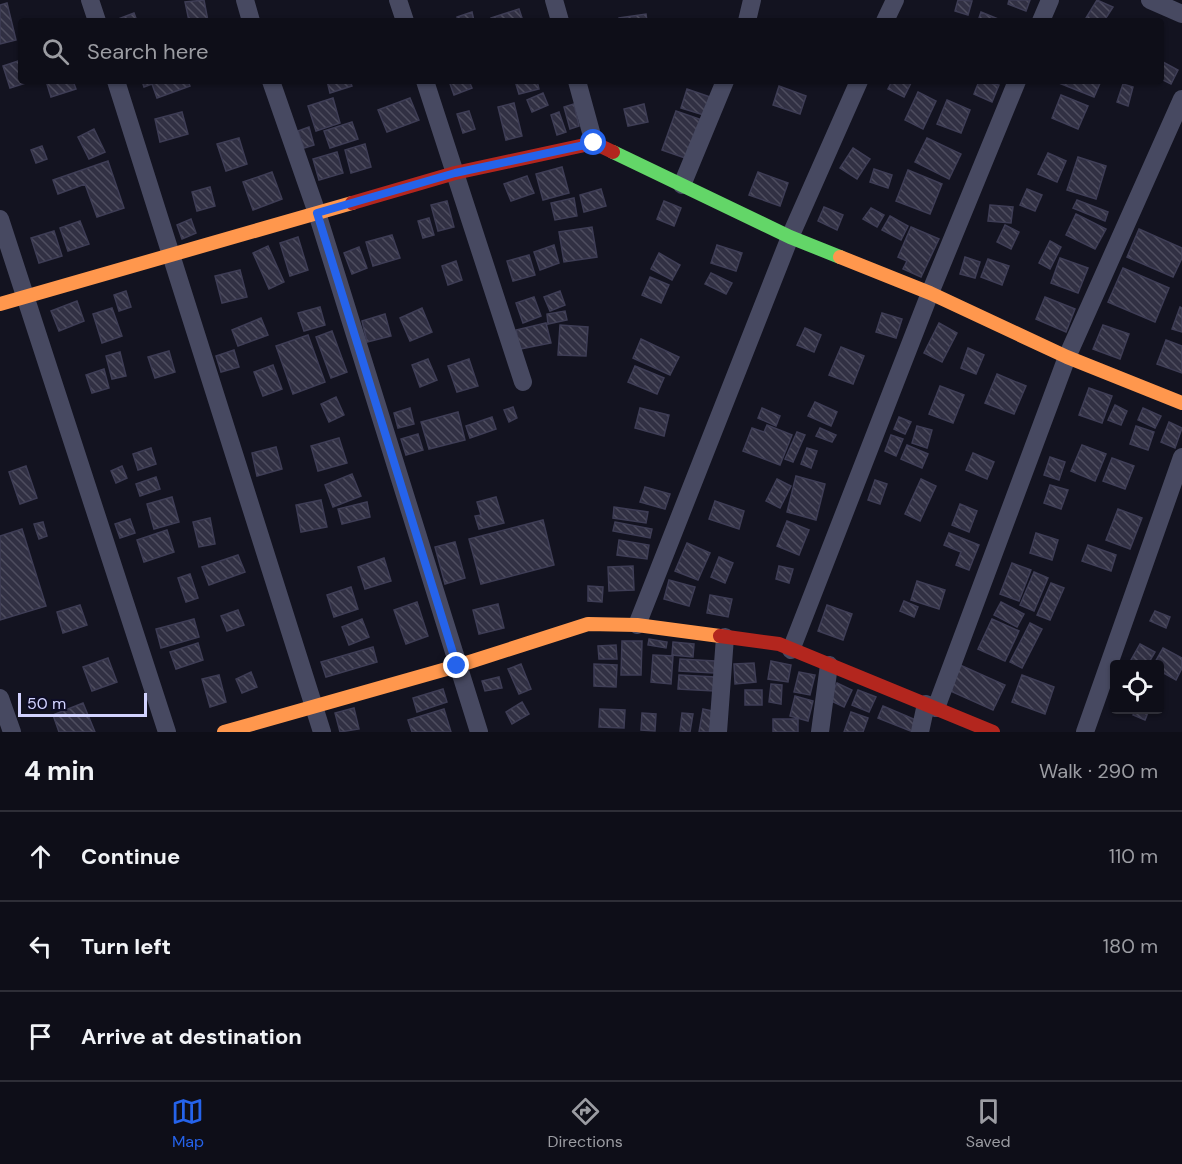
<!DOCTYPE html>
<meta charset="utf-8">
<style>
:root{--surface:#0e0e18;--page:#171721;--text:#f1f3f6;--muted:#9b9ca2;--line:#2e2e37;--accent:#2563eb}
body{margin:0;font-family:"DM Sans",sans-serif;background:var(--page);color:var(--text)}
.controls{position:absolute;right:18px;bottom:18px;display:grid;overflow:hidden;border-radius:6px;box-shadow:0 2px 4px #0004}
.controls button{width:54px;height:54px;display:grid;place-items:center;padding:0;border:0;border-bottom:2px solid var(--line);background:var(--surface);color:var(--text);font:30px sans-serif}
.scale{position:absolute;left:18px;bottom:15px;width:129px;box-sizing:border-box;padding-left:6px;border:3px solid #d2d3ff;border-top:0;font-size:16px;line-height:21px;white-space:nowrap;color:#d2d3ff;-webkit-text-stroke:4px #0e0d26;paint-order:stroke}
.stop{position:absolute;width:18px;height:18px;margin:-14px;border:4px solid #2563eb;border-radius:50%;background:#fff}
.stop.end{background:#2563eb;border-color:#fff;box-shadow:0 2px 6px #0008}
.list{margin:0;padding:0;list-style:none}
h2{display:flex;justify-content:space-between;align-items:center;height:78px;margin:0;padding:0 24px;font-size:26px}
h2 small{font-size:20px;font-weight:400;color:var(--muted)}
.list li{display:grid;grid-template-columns:39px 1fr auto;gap:18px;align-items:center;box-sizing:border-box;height:90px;padding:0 24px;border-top:2px solid var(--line)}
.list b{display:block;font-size:22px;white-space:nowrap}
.list em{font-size:20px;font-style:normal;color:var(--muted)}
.icon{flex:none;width:33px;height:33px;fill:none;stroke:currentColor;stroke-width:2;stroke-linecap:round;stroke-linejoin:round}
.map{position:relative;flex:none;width:1182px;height:732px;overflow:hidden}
.search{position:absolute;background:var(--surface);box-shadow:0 2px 4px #0004;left:18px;right:18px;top:18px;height:66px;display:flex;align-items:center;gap:15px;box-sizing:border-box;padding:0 21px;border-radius:6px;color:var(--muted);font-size:22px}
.sheet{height:348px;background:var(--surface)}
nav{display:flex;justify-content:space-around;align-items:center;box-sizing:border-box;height:84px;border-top:2px solid var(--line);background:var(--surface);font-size:16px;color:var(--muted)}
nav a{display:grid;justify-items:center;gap:3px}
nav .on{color:var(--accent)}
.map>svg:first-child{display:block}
.building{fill:url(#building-back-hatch);stroke:#3e3d55;stroke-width:1.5}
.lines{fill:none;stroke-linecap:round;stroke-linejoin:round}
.street{stroke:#474961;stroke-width:18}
.fast{stroke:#63d668;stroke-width:14}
.slow{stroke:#ff974d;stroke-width:14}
.jam{stroke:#b3261e;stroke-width:14}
.route{stroke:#2563eb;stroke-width:8}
</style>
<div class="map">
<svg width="1182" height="732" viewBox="0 0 1182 732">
<defs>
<pattern id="building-back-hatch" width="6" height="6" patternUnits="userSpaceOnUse" patternTransform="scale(1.5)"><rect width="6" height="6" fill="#313043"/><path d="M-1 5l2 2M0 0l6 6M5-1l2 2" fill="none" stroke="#4e4d5f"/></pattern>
</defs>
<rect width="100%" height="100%" fill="#131320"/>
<path class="building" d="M204,0l4,21h-19l-4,-19z
M958,0l14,1 -4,14 -13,-4z
M1009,0h21l-4,11 -18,-7z
M1097,0l16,7 -9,14h-13l-5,-3z
M7,3l9,37 -16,4v-39z
M519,9l4,12h-31l-1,-3z
M472,12l2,9h-16l-1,-4z
M981,12l22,9h-25z
M134,13l3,8h-24z
M646,14l1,7h-28v-3z
M21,60v21h11l-22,7 -7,-22z
M1161,61l17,9 -7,14 -10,-5z
M46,81h27l3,8 -25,8z
M142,81h46l2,5 -33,12 -5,-14 -8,3z
M327,81h23l2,5 -22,7z
M449,81h20l3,7 -18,7z
M515,81h22l2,8 -20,5z
M892,81h20l-8,16 -16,-8z
M979,81l20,4 -7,17 -18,-8z
M1054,81h47l-7,16z
M1123,84l10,3 -5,19 -11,-4z
M779,86l27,10 -6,18 -27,-9z
M687,89l26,9 -6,18 -26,-8z
M918,92l18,9 -13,28 -18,-9z
M543,93l5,12 -16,7 -5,-12z
M1061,95l27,11 -10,23 -26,-11z
M333,98l7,25 -24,8 -8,-25z
M410,98l9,22 -32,12 -9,-22z
M947,100l23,10 -9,23 -24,-9z
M514,103l8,33 -16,4 -8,-33z
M574,104l5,22 -9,3 -6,-22z
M644,104l4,18 -20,4 -4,-17z
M469,111l6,18 -12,4 -6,-19z
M676,111l26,9 -14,39 -26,-9z
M182,112l6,22 -28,8 -5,-23z
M559,112l7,20 -9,3 -6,-20z
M352,122l6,17 -28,9 -6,-17z
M309,127l5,18 -10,3 -6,-17z
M94,129l11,23 -16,7 -11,-22z
M239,138l8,26 -21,7 -9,-27z
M927,138l34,16 -12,25 -34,-17z
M365,144l6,23 -20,6 -6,-23z
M42,146l5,13 -11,4 -5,-13z
M853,148l17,11 -13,20 -17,-11z
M337,152l6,21 -24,7 -6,-21z
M1048,153l18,8 -9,21 -19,-8z
M1078,157l28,9 -10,33 -29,-9z
M108,161l16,47 -27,9 -12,-33 -27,10 -5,-14z
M562,167l7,26 -26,7 -7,-26z
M874,169l18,6 -4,13 -18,-6z
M908,170l34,14 -12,30 -34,-13z
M272,172l10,27 -29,11 -10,-28z
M758,172l30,11 -8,23 -31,-11z
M527,176l7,17 -23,8 -7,-17z
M210,187l5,19 -18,5 -5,-19z
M601,189l5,17 -22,6 -4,-17z
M1027,189l15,6 -7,16 -15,-6z
M574,198l3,18 -22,4 -4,-17z
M1077,200l31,12 -3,9 -32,-13z
M447,201l7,26 -16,4 -7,-26z
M664,201l17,7 -7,18 -17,-7z
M990,205l23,2 -2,16 -23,-2z
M824,207l19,8 -6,15 -19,-9z
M871,208l13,7 -7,12 -14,-8z
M1076,214l30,15 -11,20 -29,-14z
M890,216l18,10 -7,14 -19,-10z
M429,218l5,17 -11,3 -5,-17z
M191,219l5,14 -14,6 -5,-14z
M80,221l9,23 -21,7 -8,-23z
M1005,225l14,7 -8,17 -14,-7z
M592,227l5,30 -33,5 -5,-30z
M911,227l28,12 -18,38 -18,-8 4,-8 -9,-4z
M1139,229l43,19v10l-9,19 -46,-20z
M54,231l8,25 -23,7 -8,-25z
M392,235l8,23 -27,8 -7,-24z
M298,237l10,33 -18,6 -10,-33z
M1050,241l11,6 -11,22 -11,-6z
M554,245l5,18 -19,7 -6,-18z
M717,245l25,8 -6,18 -25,-8z
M268,246l16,36 -15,7 -16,-36z
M359,247l8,21 -15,6 -8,-21z
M659,253l21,12 -8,15 -21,-11z
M529,255l6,20 -22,6 -6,-20z
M965,257l15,5 -5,16 -15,-4z
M1060,258l28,10 -10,25 -27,-10z
M988,259l21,7 -7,19 -21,-8z
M456,261l6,19 -14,5 -6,-19z
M1123,268l46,20 -14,34 -47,-20z
M240,270l7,27 -25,6 -7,-27z
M711,273l21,10 -6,11 -21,-10z
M650,277l19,8 -8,18 -19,-8z
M126,291l5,16 -12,4 -5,-16z
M560,291l5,14 -15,6 -6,-14z
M534,297l7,19 -18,7 -7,-20z
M1045,297l30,12 -9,23 -30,-13z
M77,301l7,20 -25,10 -8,-20z
M320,307l5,18 -21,6 -6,-18z
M1180,307l2,1v24l-10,-3z
M112,308l10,28 -20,7 -9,-29z
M422,308l10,24 -22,9 -10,-23z
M565,311l2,9 -19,4 -1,-10z
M882,313l20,6 -6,19 -20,-6z
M385,314l6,22 -24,6 -5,-21z
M261,318l7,17 -30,11 -6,-16z
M546,323l5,20 -31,6 -4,-19z
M939,323l18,10 -15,29 -18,-9z
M560,325l28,2 -2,29 -28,-1z
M1103,325l26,9 -9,25 -27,-10z
M805,328l16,7 -7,17 -17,-7z
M332,331l15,41 -16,6 -15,-41z
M308,335l17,47 -32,12 -17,-48z
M641,339l38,18 -9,18 -37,-17z
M1166,340l16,6v27l-25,-9z
M841,347l23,9 -11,28 -24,-9z
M968,348l16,7 -8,19 -15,-6z
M234,350l5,17 -18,5 -5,-16z
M169,351l6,21 -20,6 -7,-21z
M120,352l6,24 -14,3 -6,-23z
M428,359l9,21 -17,7 -8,-22z
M469,359l9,27 -21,6 -9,-26z
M273,365l9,24 -19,7 -9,-24z
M635,366l29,12 -7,16 -29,-12z
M104,369l5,19 -17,5 -6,-18z
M997,374l29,12 -12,28 -29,-11z
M940,386l24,9 -11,28 -24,-9z
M1089,388l23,8 -10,27 -23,-8z
M336,397l8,18 -15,7 -8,-18z
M815,402l22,10 -6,14 -23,-10z
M1115,405l12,6 -6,14 -13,-5z
M513,407l4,11 -8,4 -5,-12z
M410,408l4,16 -16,4 -4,-15z
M640,408l29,7 -5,21 -29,-8z
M762,408l18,8 -4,10 -18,-8z
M1143,408l18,8 -6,12 -17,-8z
M458,412l7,28 -36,9 -8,-27z
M492,417l4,12 -26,9 -4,-12z
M899,417l12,5 -6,12 -11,-5z
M1169,422l13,6 -7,20 -14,-6z
M767,425l25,10 -12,30 -37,-14 9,-23 12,4z
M917,426l15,4 -5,18 -15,-5z
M1136,426l18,6 -6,18 -18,-6z
M820,428l16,7 -4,7 -16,-6z
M797,432l8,3 -12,27 -8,-3z
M418,434l5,16 -17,5 -5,-16z
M891,435l12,4 -7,17 -11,-5z
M339,438l8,25 -29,8 -7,-25z
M907,445l21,9 -6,14 -21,-9z
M1082,445l24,9 -11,27 -24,-10z
M276,447l6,22 -25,7 -5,-23z
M151,448l5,16 -18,6 -5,-16z
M807,448l10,3 -6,17 -10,-4z
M973,453l21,9 -7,17 -21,-9z
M1050,457l15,5 -6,18 -15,-5z
M1112,458l22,8 -9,23 -22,-8z
M26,466l11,32 -17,6 -11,-32z
M122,466l5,12 -11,5 -5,-12z
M352,474l9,22 -28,11 -8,-22z
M796,476l29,8 -9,36 -29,-8z
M156,477l4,12 -20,7 -4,-12z
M777,479l14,7 -11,22 -14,-7z
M921,479l15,7 -16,35 -15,-7z
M875,480l12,4 -7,20 -12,-4z
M1050,485l18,5 -7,19 -17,-6z
M645,487l25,7 -5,15 -25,-7z
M172,497l7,25 -25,7 -7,-25z
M496,497l8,26 -25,6 -4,-13 6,-1 -4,-13z
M321,500l6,27 -26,5 -5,-27z
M715,501l29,10 -5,18 -30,-10z
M367,502l3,15 -28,7 -4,-15z
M960,504l17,7 -8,21 -17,-7z
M614,507l34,5 -2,11 -33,-5z
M1118,509l24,9 -12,31 -24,-9z
M210,518l5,26 -16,3 -6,-25z
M130,519l5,14 -15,5 -5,-14z
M543,520l11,45 -73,19 -12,-45z
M787,521l22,9 -10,25 -22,-9z
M43,522l4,14 -8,3 -5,-15z
M615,522l37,7 -2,9 -37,-7z
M22,529l24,77 -46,14v-84z
M167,530l7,22 -30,10 -7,-22z
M949,533l30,12 -10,25 -13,-5 5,-13 -17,-7z
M1036,533l22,7 -6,20 -22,-7z
M619,540l30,5 -2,14 -30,-4z
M455,542l10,36 -20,6 -10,-37z
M687,543l23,10 -12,27 -23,-9z
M1088,545l28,10 -5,16 -29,-10z
M238,555l7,17 -36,13 -7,-18z
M719,557l14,6 -8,20 -14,-6z
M384,558l7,23 -26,8 -7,-22z
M1012,563l19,7 -12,31 -19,-7z
M633,566l1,24 -25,1 -1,-24z
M779,566l14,3 -4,14 -13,-4z
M1034,572l14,6 -14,33 -14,-6z
M190,574l8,24 -12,4 -8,-24z
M669,580l26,7 -6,19 -25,-7z
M917,581l28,9 -6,19 -28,-9z
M1051,583l13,5 -14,32 -13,-5z
M588,586l15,1 -1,15 -14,-1z
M351,587l7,22 -24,8 -7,-22z
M710,595l22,4 -4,18 -21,-4z
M904,601l14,6 -4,10 -14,-6z
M417,602l11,34 -22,8 -12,-34z
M1001,602l23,12 -7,13 -23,-12z
M498,604l6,24 -25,6 -6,-24z
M80,605l7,20 -24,8 -6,-21z
M827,605l25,9 -9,26 -25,-9z
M238,610l6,15 -17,6 -6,-15z
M1155,611l15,6 -4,11 -16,-7z
M194,619l5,18 -38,11 -5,-19z
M362,619l7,18 -20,8 -7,-18z
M992,619l27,12 -14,30 -27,-12z
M1030,623l12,6 -20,39 -12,-6z
M649,639l18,3 -1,6 -18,-3z
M622,641h20l-1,34h-20z
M673,642l21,2 -1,13 -21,-2z
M198,643l5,17 -27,9 -6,-17z
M1140,644l15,8 -7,12h-9l-8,-4z
M616,645l1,14h-18l-1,-13z
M373,647l4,15 -51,15 -5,-15z
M1163,648l19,10v10l-6,12 -16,-9v-7h-6z
M653,655l20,1 -2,28 -20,-2z
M108,658l9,24 -25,9 -9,-24z
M680,659l35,2 -1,12 -35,-2z
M771,661l20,4 -3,17 -20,-3z
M754,663l2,19 -21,2 -1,-20z
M521,664l10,25 -12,5 -11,-25z
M594,664l23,1 -1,22 -22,-1z
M960,665l45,20 -12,25 -45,-20z
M251,672l6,15 -15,6 -6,-14z
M799,672l16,3 -5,20 -16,-3z
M219,675l7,27 -16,5 -8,-28z
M679,675l36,2 -1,14 -36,-2z
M1022,675l32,12 -9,27 -33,-12z
M499,677l3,11 -17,3 -3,-10z
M837,683l15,7 -8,17 -15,-7z
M771,684l11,1 -1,19 -12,-2z
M443,689l4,13 -30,10 -4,-14z
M745,690h17v15h-17z
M858,690l18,7 -7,15 -17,-7z
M795,696l18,5 -5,20 -18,-5z
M522,702l7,12 -17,10 -6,-12z
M83,703l12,29h-36l-6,-17z
M883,706l35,15 -5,11 -35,-14z
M354,708l5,21 -19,3 -5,-19z
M444,709l7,23h-39l-4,-12z
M600,709l25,1 -1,18 -25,-1z
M703,709l10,2 -4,21h-10z
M1136,710h13l-4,10 -12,-5z
M851,712l17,6 -5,14h-19z
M642,713l14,1 -1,17 -14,-1z
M682,713l11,1 -3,18 -10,-1z
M773,719h25v13h-25z"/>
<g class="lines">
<path class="street" d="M90,0l7,21
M245,0l6,21
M398,0l7,21
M554,0l6,21
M1150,0l32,14
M747,21l5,-21
M885,21l10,-21
M1041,21l9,-21
M116,81l206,651
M271,81l46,132 162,519
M425,81l98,301
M577,81l17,62
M682,185l43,-104
M0,219l167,513
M637,625l153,-388 69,-156
M791,650l139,-357 87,-212
M0,698l12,34
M936,708l131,-351 115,-258
M718,732l7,-95
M820,732l9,-67
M920,732l6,-28
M1085,732l97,-275"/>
<path class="fast" d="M613,152l177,85 50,20"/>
<path class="slow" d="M840,257l90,36 137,64 115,46
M0,304l352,-101
M224,732l233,-66 131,-42 49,1 83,11"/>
<path class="jam" d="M352,203l103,-30 139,-30 19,9
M720,636l59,8 214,88"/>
</g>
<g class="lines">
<path class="route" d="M457,666l-140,-453 138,-40 139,-30"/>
</g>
</svg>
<div class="controls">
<button><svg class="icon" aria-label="locate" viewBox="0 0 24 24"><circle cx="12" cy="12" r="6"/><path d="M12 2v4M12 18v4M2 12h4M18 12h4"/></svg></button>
</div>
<div class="scale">50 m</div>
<div class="stop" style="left:594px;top:143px"></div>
<div class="stop end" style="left:457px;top:666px"></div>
<div class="search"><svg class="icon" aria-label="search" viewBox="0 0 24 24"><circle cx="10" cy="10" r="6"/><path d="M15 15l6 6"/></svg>Search here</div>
</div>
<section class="sheet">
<h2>4 min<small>Walk · 290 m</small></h2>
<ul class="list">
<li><svg class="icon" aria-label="ahead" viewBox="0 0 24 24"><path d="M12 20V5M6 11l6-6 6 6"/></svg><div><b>Continue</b></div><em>110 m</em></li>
<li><svg class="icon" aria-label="left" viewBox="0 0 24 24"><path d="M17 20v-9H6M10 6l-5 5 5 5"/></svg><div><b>Turn left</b></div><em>180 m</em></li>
<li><svg class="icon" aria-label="arrive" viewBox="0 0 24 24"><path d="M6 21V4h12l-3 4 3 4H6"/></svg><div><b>Arrive at destination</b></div></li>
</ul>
</section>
<nav>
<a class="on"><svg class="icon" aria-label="map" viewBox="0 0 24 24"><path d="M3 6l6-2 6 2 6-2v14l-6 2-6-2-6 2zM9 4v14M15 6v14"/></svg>Map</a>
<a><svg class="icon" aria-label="directions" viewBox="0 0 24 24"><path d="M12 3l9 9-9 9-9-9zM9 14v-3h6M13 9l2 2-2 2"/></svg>Directions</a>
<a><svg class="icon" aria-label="saved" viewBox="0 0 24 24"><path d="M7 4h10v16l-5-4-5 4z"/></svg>Saved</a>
</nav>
